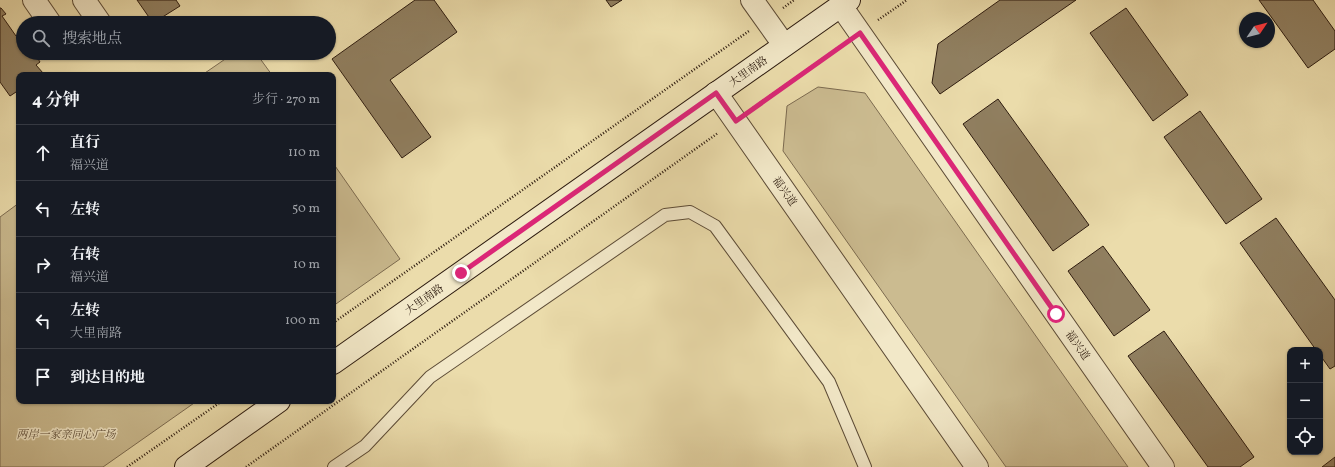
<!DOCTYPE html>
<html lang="zh">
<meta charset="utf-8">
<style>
:root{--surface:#171b24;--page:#242831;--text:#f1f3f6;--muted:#9ea1a6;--line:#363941}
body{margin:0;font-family:Vollkorn,"Noto Serif SC",serif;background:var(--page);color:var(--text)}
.controls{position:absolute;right:12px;bottom:12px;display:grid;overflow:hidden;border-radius:8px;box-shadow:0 1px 3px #0004}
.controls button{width:36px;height:36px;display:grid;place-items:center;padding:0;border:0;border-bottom:1px solid var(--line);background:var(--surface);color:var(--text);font:20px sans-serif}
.compass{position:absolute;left:1239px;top:12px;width:36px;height:36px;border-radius:50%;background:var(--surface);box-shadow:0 1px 3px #0004;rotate:55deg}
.stop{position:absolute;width:12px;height:12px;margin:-9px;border:3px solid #db2777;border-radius:50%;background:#fff}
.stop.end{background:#db2777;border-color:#fff;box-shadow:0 1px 4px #0008}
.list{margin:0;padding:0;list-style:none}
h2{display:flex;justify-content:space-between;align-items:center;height:52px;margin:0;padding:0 16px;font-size:17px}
h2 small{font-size:13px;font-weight:400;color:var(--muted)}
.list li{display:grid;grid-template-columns:26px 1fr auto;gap:12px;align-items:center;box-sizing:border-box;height:56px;padding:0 16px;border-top:1px solid var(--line)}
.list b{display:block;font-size:15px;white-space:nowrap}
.list p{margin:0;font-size:13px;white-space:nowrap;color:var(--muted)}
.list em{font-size:13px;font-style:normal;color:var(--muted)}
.icon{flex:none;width:22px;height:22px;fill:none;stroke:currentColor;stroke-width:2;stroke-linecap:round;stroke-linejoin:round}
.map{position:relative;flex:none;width:1335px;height:467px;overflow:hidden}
.search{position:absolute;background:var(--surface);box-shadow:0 1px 3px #0004;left:16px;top:16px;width:320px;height:44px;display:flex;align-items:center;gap:10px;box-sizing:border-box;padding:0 14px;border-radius:22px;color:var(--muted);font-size:15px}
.panel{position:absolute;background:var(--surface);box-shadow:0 1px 3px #0004;left:16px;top:72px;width:320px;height:332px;border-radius:8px}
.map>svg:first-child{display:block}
.green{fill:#cbbb90;stroke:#7c6b50}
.building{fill:#907f60;stroke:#2d1b0f}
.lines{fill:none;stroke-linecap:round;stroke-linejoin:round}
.service-casing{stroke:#5c4b36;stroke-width:14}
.minor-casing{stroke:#5c4b36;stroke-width:24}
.tertiary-casing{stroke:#5c4b36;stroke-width:24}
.secondary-casing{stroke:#2d1b0f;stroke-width:24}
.path{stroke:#2d1b0f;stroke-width:2.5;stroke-dasharray:1 2;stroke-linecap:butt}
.service{stroke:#f2e8c8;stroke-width:12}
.minor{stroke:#f2e8c8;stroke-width:22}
.tertiary{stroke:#f2e8c8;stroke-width:22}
.secondary{stroke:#f2e8c8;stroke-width:22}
.route{stroke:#db2777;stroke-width:5}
.labels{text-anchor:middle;stroke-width:3;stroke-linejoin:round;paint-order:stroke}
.street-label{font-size:11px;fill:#2d1b0f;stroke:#f2e8c8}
.park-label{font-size:11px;font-style:italic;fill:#5c4b36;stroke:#f2e8c8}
</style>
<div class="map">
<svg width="1335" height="467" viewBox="0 0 1335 467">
<rect width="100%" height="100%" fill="#ebdcab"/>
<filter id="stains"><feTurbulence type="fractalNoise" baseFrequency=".005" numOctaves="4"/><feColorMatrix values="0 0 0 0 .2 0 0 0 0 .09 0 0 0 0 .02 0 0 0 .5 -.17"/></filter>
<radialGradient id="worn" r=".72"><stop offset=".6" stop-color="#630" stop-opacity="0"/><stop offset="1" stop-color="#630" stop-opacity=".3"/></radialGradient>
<path class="green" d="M234,53h22l16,22h-70z
M818,87l47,6 263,374h-122l-223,-316 4,-45z
M333,163l67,96 -67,47z
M19,203v198h178l-94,66h-103v-250z"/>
<path class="building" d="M137,0h39l4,6 -27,17z
M415,0h19l23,32 -67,48 41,57 -29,21 -70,-99z
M606,0h16l-11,7z
M1000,0h76l-136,94 -8,-11 6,-39z
M1259,0h54l22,31v18l-27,19z
M0,8h1l5,6 -4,2 14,20 4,-2 3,4v15h5l3,4 4,-3 5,8 -4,3 7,8 -3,2h-21v15l-9,6 -10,-14z
M1126,8l62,87 -35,26 -63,-88z
M998,99l91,126 -36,26 -90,-127z
M1200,111l62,88 -36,25 -62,-87z
M1276,218l59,82v66l-5,3 -10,-14v-5h-4l-76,-107z
M1103,246l47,64 -36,26 -46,-65z
M1164,331l90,126 -14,10h-32l-80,-111z
M1335,457v10h-13z"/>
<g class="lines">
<defs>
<path id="service" d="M334,467l31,-21 65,-69 235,-162 25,-3 25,14 114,156 36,85"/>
<path id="minor" d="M34,0l16,23
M84,0l16,23
M752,0l32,45"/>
<path id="tertiary" d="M841,6l322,461
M716,93l261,374"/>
<path id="secondary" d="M333,363l516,-363
M186,467l93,-66"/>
</defs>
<use href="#service" class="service-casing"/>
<use href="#minor" class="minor-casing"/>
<use href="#tertiary" class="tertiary-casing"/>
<use href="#secondary" class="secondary-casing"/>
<path class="path" d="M783,8l11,-8
M878,20l29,-20
M753,108l89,-63
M333,323l416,-292
M127,467l95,-66
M246,467l472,-334"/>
<use href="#service" class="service"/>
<use href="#minor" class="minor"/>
<use href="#tertiary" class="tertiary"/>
<use href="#secondary" class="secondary"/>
</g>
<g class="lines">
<path class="route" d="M461,273l255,-180 20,28 124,-88 196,281"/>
</g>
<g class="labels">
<g class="street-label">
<text transform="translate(748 71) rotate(-35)" y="4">大里南路</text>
<text transform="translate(785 191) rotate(55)" y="4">福兴道</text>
<text transform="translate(424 299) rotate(-35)" y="4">大里南路</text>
<text transform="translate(1078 345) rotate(55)" y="4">福兴道</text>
</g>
<g class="park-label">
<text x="66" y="438">两岸一家亲同心广场</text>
</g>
</g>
<rect width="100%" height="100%" filter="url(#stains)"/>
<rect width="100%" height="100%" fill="url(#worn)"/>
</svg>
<div class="controls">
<button>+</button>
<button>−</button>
<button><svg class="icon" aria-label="locate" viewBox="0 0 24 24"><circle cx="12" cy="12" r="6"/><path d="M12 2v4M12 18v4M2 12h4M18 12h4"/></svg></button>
</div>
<svg class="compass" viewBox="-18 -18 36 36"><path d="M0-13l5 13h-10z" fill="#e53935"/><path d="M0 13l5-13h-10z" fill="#9ea1a6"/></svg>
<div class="stop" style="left:1056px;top:314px"></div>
<div class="stop end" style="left:461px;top:273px"></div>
<div class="search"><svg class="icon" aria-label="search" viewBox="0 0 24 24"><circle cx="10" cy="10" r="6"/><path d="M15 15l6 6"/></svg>搜索地点</div>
<section class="panel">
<h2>4 分钟<small>步行 · 270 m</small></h2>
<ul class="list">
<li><svg class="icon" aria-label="ahead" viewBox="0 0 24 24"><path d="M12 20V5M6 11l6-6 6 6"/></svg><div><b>直行</b><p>福兴道</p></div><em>110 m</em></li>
<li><svg class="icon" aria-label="left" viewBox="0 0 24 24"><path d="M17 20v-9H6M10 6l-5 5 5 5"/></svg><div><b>左转</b></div><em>50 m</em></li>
<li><svg class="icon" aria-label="right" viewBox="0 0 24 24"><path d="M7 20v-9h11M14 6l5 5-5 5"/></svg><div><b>右转</b><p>福兴道</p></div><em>10 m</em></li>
<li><svg class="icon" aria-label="left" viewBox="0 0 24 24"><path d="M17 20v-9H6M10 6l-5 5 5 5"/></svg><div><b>左转</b><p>大里南路</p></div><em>100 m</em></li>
<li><svg class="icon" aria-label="arrive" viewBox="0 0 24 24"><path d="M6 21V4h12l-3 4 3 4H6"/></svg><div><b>到达目的地</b></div></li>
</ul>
</section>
</div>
